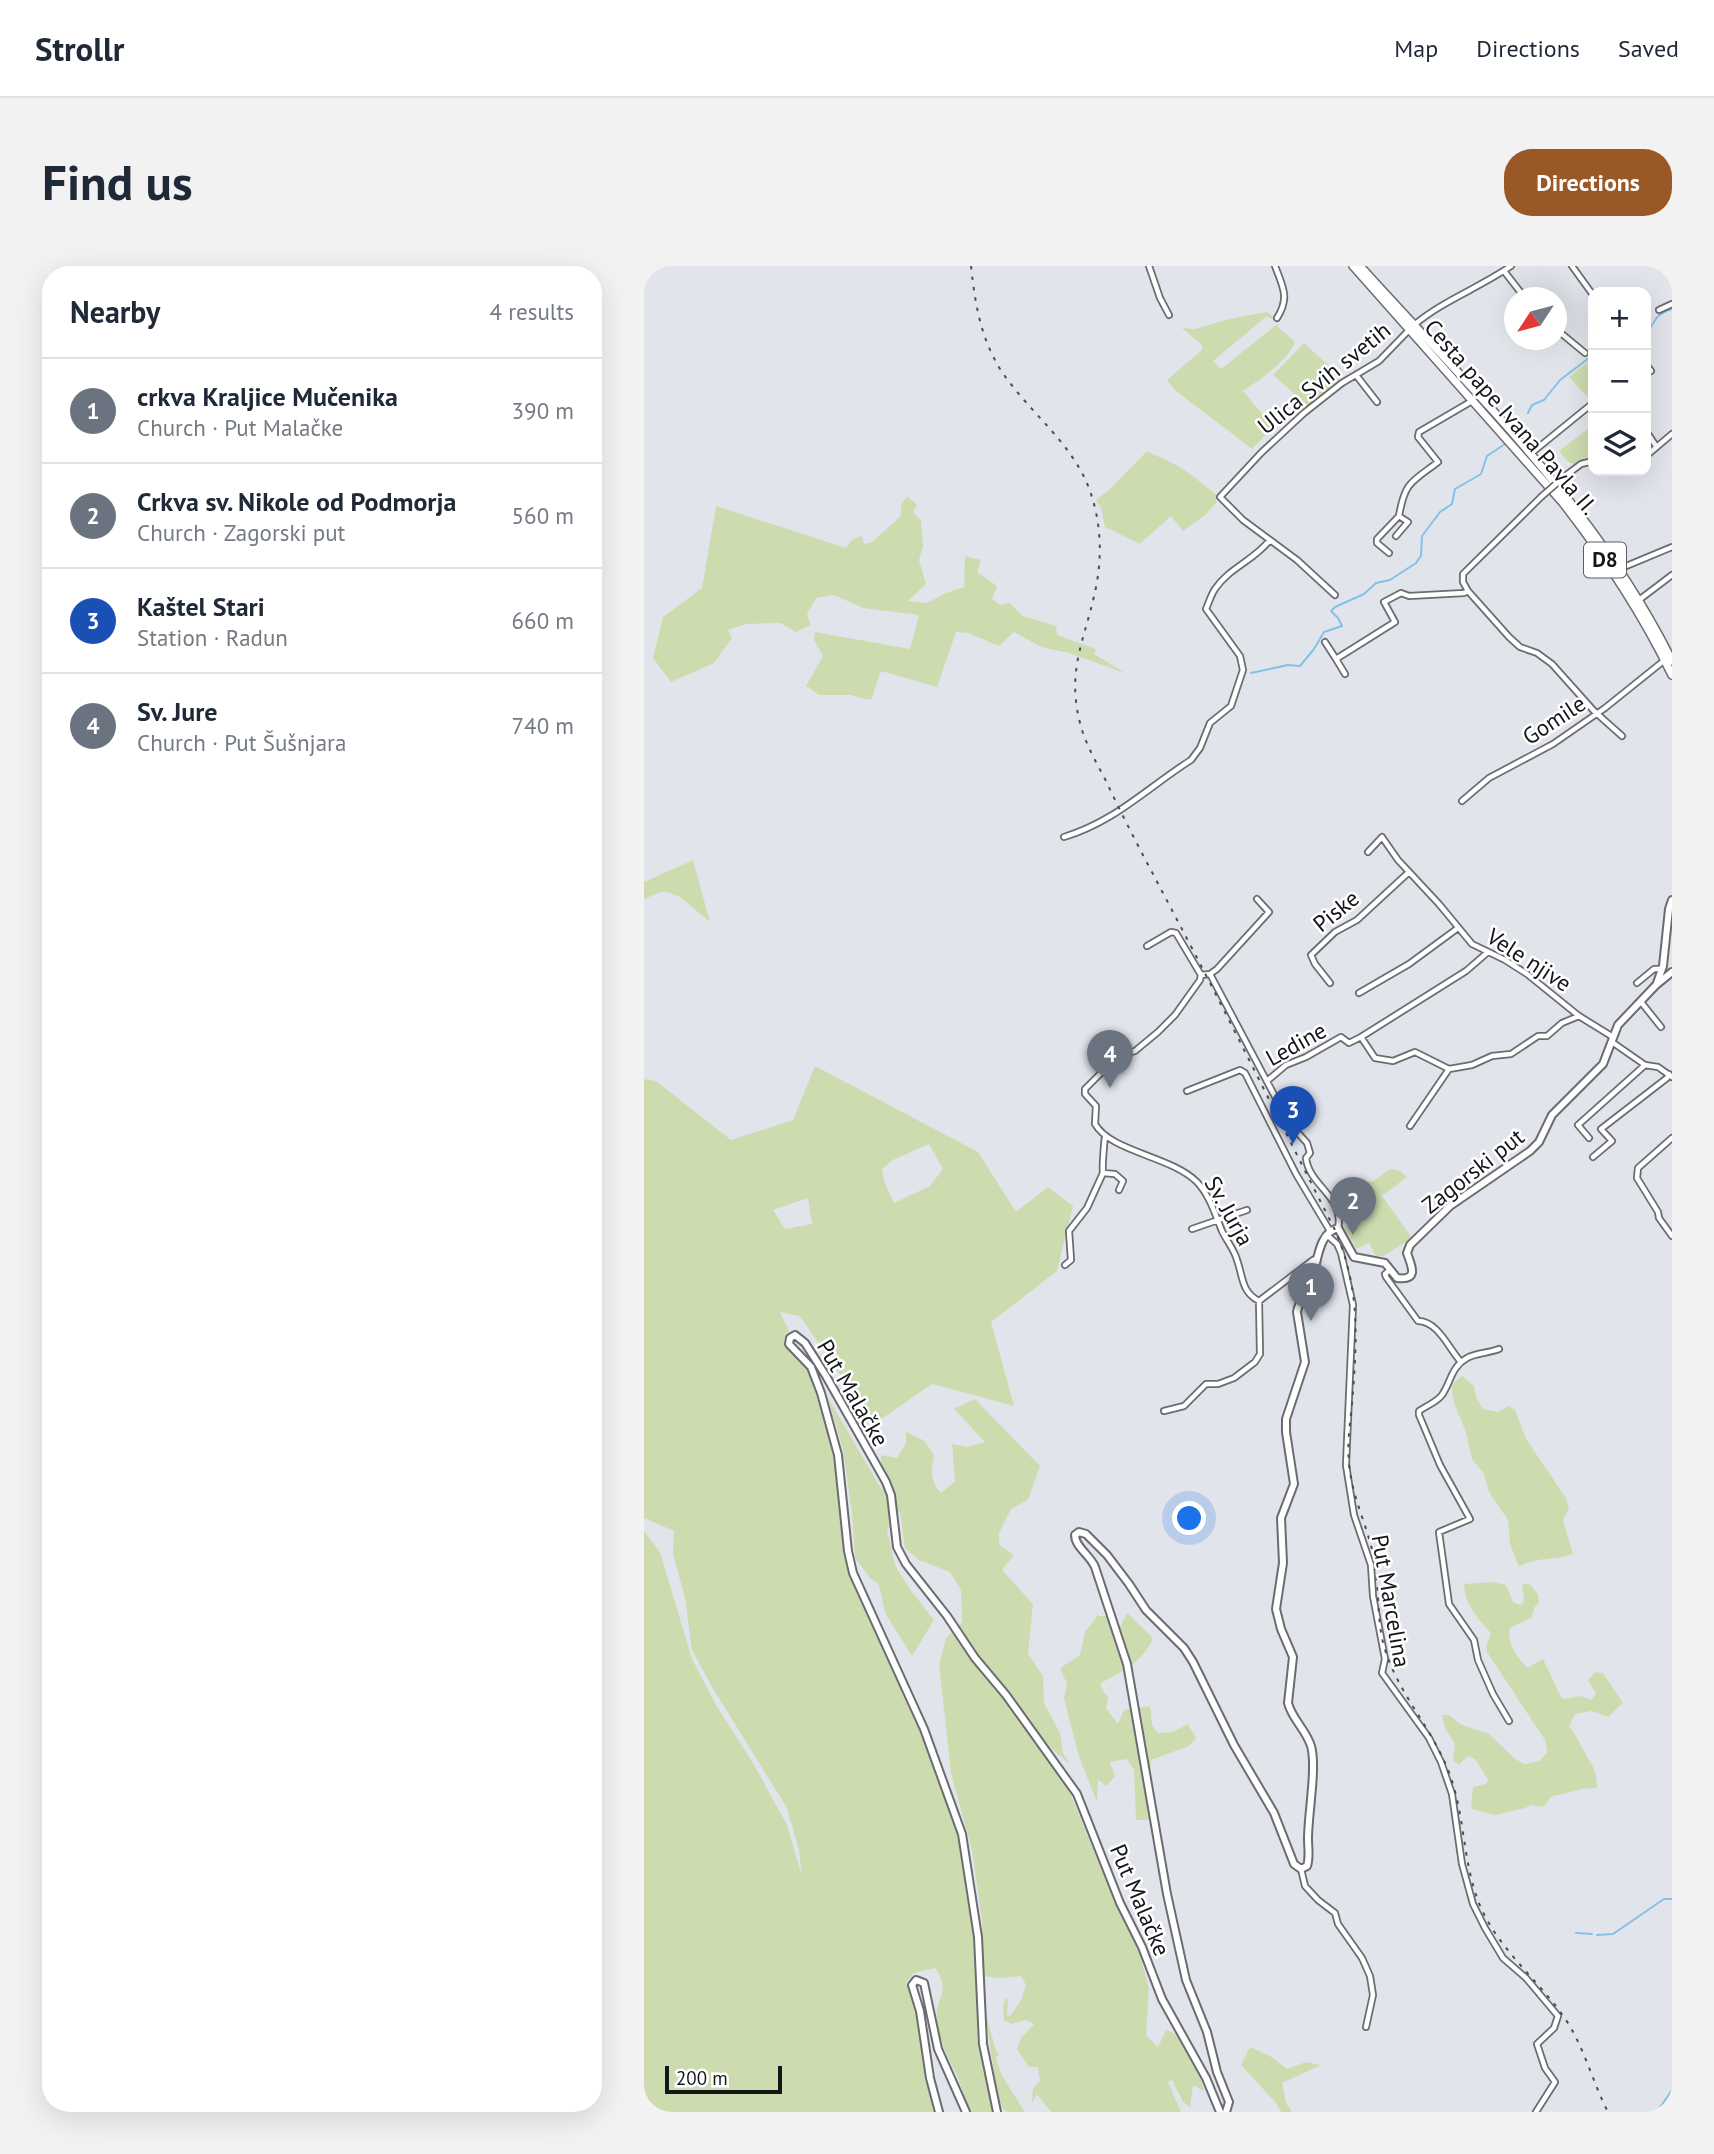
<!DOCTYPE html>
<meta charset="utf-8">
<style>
:root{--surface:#fff;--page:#f2f2f3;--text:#1f2937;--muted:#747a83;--line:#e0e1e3;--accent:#9a5826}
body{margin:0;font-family:"PT Sans",sans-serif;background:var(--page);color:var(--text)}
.controls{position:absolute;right:21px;top:21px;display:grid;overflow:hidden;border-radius:14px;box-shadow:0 7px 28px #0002}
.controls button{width:63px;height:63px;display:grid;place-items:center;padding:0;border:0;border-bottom:2px solid var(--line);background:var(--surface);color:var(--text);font:35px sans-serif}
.compass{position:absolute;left:860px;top:21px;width:63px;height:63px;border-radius:50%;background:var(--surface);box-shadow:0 7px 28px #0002;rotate:234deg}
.scale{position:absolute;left:21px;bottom:18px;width:117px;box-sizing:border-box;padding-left:7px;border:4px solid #151619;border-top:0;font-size:19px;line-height:24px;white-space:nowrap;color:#151619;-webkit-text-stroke:5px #fff;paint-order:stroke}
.you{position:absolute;left:546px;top:1253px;width:24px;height:24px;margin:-18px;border:5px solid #fff;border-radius:50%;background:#1a73e8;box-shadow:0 0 0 10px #1a73e833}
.badge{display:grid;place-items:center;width:46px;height:46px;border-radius:50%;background:var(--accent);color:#fff;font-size:23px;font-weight:700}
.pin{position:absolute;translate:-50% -58px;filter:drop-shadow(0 2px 4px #0008)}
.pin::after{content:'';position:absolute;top:37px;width:24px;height:21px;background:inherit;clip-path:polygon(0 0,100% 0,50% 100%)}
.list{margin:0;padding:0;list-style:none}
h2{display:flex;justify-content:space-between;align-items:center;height:91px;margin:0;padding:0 28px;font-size:30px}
h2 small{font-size:23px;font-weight:400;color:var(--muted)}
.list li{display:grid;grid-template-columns:46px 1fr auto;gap:21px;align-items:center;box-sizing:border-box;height:105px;padding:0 28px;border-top:2px solid var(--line)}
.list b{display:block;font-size:26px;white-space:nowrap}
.list p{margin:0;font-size:23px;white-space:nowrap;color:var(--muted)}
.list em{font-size:23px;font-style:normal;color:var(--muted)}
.icon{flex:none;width:38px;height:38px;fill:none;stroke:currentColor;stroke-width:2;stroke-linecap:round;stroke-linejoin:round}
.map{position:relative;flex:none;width:1028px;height:1846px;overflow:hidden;border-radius:28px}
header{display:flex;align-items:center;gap:42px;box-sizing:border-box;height:98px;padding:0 35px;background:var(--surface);border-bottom:2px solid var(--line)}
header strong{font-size:33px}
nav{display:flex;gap:38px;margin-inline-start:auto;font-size:24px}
.intro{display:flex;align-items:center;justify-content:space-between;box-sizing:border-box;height:168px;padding:0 42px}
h1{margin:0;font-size:49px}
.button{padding:18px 32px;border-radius:28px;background:var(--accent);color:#fff;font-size:24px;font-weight:700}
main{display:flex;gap:42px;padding:0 42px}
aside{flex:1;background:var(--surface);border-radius:28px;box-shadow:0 7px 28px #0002}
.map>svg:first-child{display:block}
.green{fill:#cddcaf;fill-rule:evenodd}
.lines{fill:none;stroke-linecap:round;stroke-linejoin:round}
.stream{stroke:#83c2e5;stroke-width:2}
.street-casing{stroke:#6a6c72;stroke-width:8}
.secondary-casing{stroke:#6a6c72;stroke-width:10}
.primary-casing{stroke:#6a6c72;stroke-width:10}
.street{stroke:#fff;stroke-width:4.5}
.secondary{stroke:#fff;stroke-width:6}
.primary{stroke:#fff;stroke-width:7}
.rail{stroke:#4c4d52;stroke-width:2;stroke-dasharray:3.5 7;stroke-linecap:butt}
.street-bridge-casing{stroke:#6a6c72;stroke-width:8;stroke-linecap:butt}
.street-bridge{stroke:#fff;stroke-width:4.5}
.labels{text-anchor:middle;stroke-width:5;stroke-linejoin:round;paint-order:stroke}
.shield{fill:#fff;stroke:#5b5c5e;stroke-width:2}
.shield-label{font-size:21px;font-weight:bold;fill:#151619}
.street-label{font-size:23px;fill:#151619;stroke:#fff}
</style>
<header>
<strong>Strollr</strong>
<nav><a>Map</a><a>Directions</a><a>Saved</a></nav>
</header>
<div class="intro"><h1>Find us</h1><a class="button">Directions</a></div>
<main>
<aside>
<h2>Nearby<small>4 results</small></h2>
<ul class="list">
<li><span class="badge" style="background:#6b7280">1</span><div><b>crkva Kraljice Mučenika</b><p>Church · Put Malačke</p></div><em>390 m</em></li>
<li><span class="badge" style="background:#6b7280">2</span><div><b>Crkva sv. Nikole od Podmorja</b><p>Church · Zagorski put</p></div><em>560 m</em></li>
<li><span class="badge" style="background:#1a4fb4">3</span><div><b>Kaštel Stari</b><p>Station · Radun</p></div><em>660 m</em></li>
<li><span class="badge" style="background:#6b7280">4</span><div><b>Sv. Jure</b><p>Church · Put Šušnjara</p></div><em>740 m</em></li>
</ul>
</aside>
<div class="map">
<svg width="1028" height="1846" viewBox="0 0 1028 1846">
<rect width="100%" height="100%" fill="#e2e4ec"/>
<path class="green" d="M623,46l6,5 -2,2 -4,-3 -54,45 8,8 55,-44 19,17c-6,17 -37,40 -52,49l30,36 -21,22 -76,-58 -9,-11 35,-30v-5l-20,-17 13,1 34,-10z
M660,77l38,35 -34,28 -35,-31z
M949,92v44h-1l-23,-25z
M949,159v32l-18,8 -8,-4 -8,-10z
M503,185c7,4 13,6 21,10 17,7 34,23 49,34l-2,4 2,3 -13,14 -21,15 -12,-15 -31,28 -35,-17 -4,-19 -5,-8 13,-10z
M263,230l10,9 -4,7 8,8 2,26 -4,14 7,24 -18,17 19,2 19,-10 18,-6 1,-31 16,4 -4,12 20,14 -5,13 8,6 9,-2 14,13 33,10 1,9 39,14 -2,5 31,19 -56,-20 -28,-6 -27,-15 -15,14 -31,-13 -12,-1 -19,55 -56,-16 -10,29 -21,-5h-31l-13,-9 17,-30 -9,-16 1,-8 95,17 9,-34 -56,-7 -29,-13 -18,3 -9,16 4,11 -15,7 -16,-9 -34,1 -18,6 4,8 -18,25 -43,19 -18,-24 10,-41 39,-29 14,-82 130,42 7,-9 9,-3 2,8 8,-2 29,-26v-11z
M49,594l17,62 -30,-25 -16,-6 -20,8v-17z
M171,800l163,86 38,60 32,-25 25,19 -16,65 -66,51 23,84 -82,-22 -58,40 -74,-108 -20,-4 9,19 -5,8c4,13 18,22 26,34l26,87 11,107 80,180 31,88 17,108 4,104 15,65h-24c-5,-12 -8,-24 -13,-36 -9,-20 -18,-33 -20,-57 -2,-22 15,-28 -2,-51l-21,5 -8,9 14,38 17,92h-293v-581l16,21 32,107 24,46 37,58 34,62 15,51 -3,-26 -12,-42 -75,-121 -20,-37 -7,-52 -12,-44 1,-23 -30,-13v-439l12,2 75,59 62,-20zM285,878l14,25 -13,17 -36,17 -9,-19 -3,-15 11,-9zM164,932l4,26 -27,5 -12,-19z
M747,903l9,2 7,6 -25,19 30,42 -29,18h-7l-7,-13 -13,6 -11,-21 10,-5 -17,-34 35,-8z
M818,1110l12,10 2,11 7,12 15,3 11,-6 6,4 11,29 40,59 3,10 -6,12 10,34c-18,7 -37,2 -54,13l-9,-23 -2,-24 -19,-28 -5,-18 -12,-15 -6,-27 -12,-29 -3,-18z
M184,1132l54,92 -1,-35 16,3 9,-15v-11l19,9 9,15c-3,15 -4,25 7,37l14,-12 -3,-37 15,3 18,-5 -31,-33 21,-10 65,67 -12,34 -17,9 -12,24v12l15,10 -12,15 31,34 -5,50 15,22 1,27 16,30 3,20 7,11 -46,-38 46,67 49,120 20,39 10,36 -3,47 12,12 8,-17 13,5 22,45 3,11 -11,-6 -3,22 -7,-5 -11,-22 -4,2 13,30h-130l-14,-18 -5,9 1,-15 7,-7 -2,-14h-9l-12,-18 4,-11 13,-14 -8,-4 -14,4 -8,-4 -1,-13 3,-9 2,1 -1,17 4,-1 10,-15 5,-15 -5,-9 -22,2 -16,-2 -1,-55 -10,-71 -21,-77 -12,-108 7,-27 16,-16 -1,-32 -11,-18 -31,-12 -14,-12 -5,-37 -13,19 8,35 14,23 25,32 -22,36 -27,-43 -6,-28 -9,-7 -15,-20 -3,-45 -9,-63z
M848,1316l14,3 7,17 7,3 4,-4 -2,-16 7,-2 9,12 1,8 -5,5 -2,9 -22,11c-3,17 7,28 17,40l16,-9 19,40 20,-3 9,4 5,-6 -8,-14 7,-8 8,1 20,30 -15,14 -16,-6 -17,3 -6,12c7,8 9,15 15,25 8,16 13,17 13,37 -17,-1 -29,6 -45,8l-9,11 -12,-2 -6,3 -30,7 -24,-6 2,-22 12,-3 4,-3 -14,-22 -7,-3 -9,9 -6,-5 2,-16 -10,-16 -3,-13h7l11,9 29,10 25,24 10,6 16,-3 7,-9 -2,-12 -58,-88 -1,-6 5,-13c-14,-15 -26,-28 -27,-49z
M483,1347l26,25c-9,24 -32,33 -53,46l3,7 5,6 -2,11 12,16 6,-14 26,-4 2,19 6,8 15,-1 15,-8 8,14 -7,8 -38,14 -2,60h-13l-2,-50 -7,-11 -17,3 5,14 -8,10 -9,-6 -1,22 -18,-45 -15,-59 3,-14 -7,-16 20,-13 5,-23 12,-16h16l7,11z
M340,1741l12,44 3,3 -3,4 6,18 23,36h-18l-8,-7z
M606,1781l20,9 17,13 19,-7 15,3 -39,18 4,20 6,9h-11l-5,-9 -35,-38z"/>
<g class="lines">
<path class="stream" d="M1002,66c12,-10 4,-15 26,-23
M884,147l4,-8 12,-5 16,-20 33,-25
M607,407l37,-8 12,1 14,-17 10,-17 18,-6 -4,-8 -7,-7 4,-4 29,-13 12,-11 14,-3 26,-17 5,-7 1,-20 18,-24 12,-8 3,-15 26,-15 6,-18 18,-12
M932,1667l16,1
M953,1669l16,-1 51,-35h8
M1013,1846l15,-22"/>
<defs>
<path id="street" d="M505,0l11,32 9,17
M631,0c8,21 15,32 2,52
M928,0l21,29
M860,5l21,27
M1015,44l13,-6
M770,59c30,-25 65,-37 97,-59
M912,63l29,24
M1002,98l5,7
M712,109l21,27
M1002,165l10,15
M890,185l59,-48
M1002,190l26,-22
M921,210l16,-12 12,-3
M752,270l12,-14 -9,-6c6,-35 13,-34 39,-54l-20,-25 1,-5 53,-31
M745,287l-12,-10v-4l22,-23
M975,303l53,-22
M824,325l41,46 11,10 17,6 15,11 42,47 28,25
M691,329l-38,-35 -54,-40 -23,-23 41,-44 43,-40 38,-30 37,-22 30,-31
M995,334l33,-25
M681,376l11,17
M701,408l-9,-15 59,-37 -11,-20 17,-9 8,3 55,-3 4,-2 -5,-9v-8l78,-77
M818,535l27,-23 64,-34 52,-36 56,-45
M420,571c52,-16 83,-49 127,-77l9,-12 10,-25 21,-17 12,-36 -3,-14 -34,-47c3,-7 5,-14 9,-20 13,-20 39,-29 54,-48
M724,586l14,-15 16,23 41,44 33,40 33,16 22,14 52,42 34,21
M613,633l12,13 -52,57 -7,5 79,149 18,20 3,10 -4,5c3,28 39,39 32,70
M503,680l24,-14 5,1 25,42
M566,708l-9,1 -1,5 -25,35 -17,17 -23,19 -22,6 -12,16 -16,16v5l11,12 -1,18c16,28 76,32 102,58 13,14 18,32 25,49 4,9 12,18 15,29 6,16 4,32 22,41l54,-41 4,-1
M686,717l-15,-19 -4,-9 24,-23 22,-12 52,-48
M993,717l17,-14h7
M715,727l50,-29 49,-36
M997,736l20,25
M717,771l105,-66 22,-19
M968,776l33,23 13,2 14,10
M623,815l19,-16 20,-8 35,-20 8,6 12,-6 14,21 18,3 22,-9 34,17
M543,825l53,-21 5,3 51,101 34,57
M766,860l39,-57 23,-4 20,-9 19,-2 27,-18h9l15,-13 17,-7
M945,872l-11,-13 67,-60
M1028,872l-34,30 -1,10 21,34 1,6 13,18
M949,891l19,-16 -11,-12 66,-51 2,-4
M459,907l12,1 8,7 -4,9
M548,963l55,-19
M683,969l10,9 4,9 12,52 -7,160 8,50 17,50 2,31 12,63 -3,14 47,65 12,24 11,32 10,70 11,40 12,24 18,30 23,20 32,38 -4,12 -17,16 8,24 10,14 -19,30
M421,999l6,-5 -2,-29 18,-23 16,-35c-1,-4 1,-30 2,-36
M746,1004l-5,4 1,3 32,44c20,0 31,28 43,41
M855,1083c-10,4 -24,4 -32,9 -16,9 -16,24 -25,37 -5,7 -16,11 -23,16v4l21,50 30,54 -31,13 10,72 25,36 4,20 15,34 16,27
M520,1145l20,-5 22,-22h12l16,-6 21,-16 5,-8 -1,-53
M657,1603l4,17 13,14 17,13 3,11 24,34 8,18 3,19 -7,32"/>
<path id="secondary" d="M1013,717l6,-17 6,-57 3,-9
M295,1846l-9,-34 -10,-67 -8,-26 4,-5 8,3 14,66 28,63
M353,1846l-14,-68 -5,-107 -16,-103 -38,-105 -71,-156 -5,-22 -10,-96 -17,-62 -10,-26 -22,-23 1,-6 5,-3 10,8 21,33 60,106 5,13 6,52 9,17 41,52 28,42 31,37 71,99 43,109 22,44 20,52 44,79 14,34
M582,1846l3,-10 -12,-30 -10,-40 -21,-52 -19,-86 -40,-230 -32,-97c-5,-12 -20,-20 -20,-32l4,-3 7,2 21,21 22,29 17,26 38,38 9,14 41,83 40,68 20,51 7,5 6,-3c3,-9 1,-17 1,-27 0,-25 9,-72 3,-93 -5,-16 -19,-27 -23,-43l5,-46 -12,-28 -5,-20 7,-46 -2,-45 13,-34 -8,-52v-13l19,-57 -8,-50c2,-12 9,-20 14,-31 7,-16 6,-48 27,-53l16,29 31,6 12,15c23,3 14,-13 10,-25l3,-8 40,-39 80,-55 9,-9 13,-27 51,-51 15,-39 38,-40 16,-13"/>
<path id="primary" d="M709,0l210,237c42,54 79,110 109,172
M716,0c112,124 237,243 312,395"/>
</defs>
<use href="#street" class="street-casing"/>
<use href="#secondary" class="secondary-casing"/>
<use href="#primary" class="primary-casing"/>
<use href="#street" class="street"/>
<use href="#secondary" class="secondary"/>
<use href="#primary" class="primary"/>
<path class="rail" d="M327,0c4,38 10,74 31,106 30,44 74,73 90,125 9,29 10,60 4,90 -10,51 -30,81 -16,136 5,20 16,39 26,58 21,45 45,89 68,133 55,104 107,210 160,314 27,60 23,112 18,176 -2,19 -5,39 -3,58 2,34 19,64 25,97 5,26 3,53 8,79 10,47 45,83 64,127 20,45 15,97 35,143 19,42 56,71 83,109 20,29 28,64 44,95"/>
<defs>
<path id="street-bridge" d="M897,231l24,-21"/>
</defs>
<use href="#street-bridge" class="street-bridge-casing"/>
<use href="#street-bridge" class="street-bridge"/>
</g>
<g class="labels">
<rect class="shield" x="940" y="276.5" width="42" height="35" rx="5"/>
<g class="shield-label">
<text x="961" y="301">D8</text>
</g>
<g class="street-label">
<text transform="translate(680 112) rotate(-39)" y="8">Ulica Svih svetih</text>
<text transform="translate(867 151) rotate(49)" y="8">Cesta pape Ivana Pavla II.</text>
<text transform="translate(910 454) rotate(-33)" y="8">Gomile</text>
<text transform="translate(692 645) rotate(-39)" y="8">Piske</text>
<text transform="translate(885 694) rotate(33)" y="8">Vele njive</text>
<text transform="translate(652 778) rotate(-29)" y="8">Ledine</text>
<text transform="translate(829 905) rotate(-38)" y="8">Zagorski put</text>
<text transform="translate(585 945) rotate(61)" y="8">Sv. Jurja</text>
<text transform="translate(209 1127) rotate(60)" y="8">Put Malačke</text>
<text transform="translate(747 1335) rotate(80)" y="8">Put Marcelina</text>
<text transform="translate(496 1634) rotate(67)" y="8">Put Malačke</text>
</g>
</g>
</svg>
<div class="controls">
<button>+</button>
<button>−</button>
<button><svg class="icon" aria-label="layers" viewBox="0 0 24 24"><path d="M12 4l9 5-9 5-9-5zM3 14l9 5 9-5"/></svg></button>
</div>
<svg class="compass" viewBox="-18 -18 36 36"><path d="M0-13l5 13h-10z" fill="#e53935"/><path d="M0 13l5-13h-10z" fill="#747a83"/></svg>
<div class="scale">200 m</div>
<div class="you"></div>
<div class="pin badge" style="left:667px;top:1055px;background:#6b7280">1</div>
<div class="pin badge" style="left:709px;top:969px;background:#6b7280">2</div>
<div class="pin badge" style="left:649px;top:878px;background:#1a4fb4">3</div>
<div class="pin badge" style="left:466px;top:822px;background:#6b7280">4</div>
</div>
</main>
